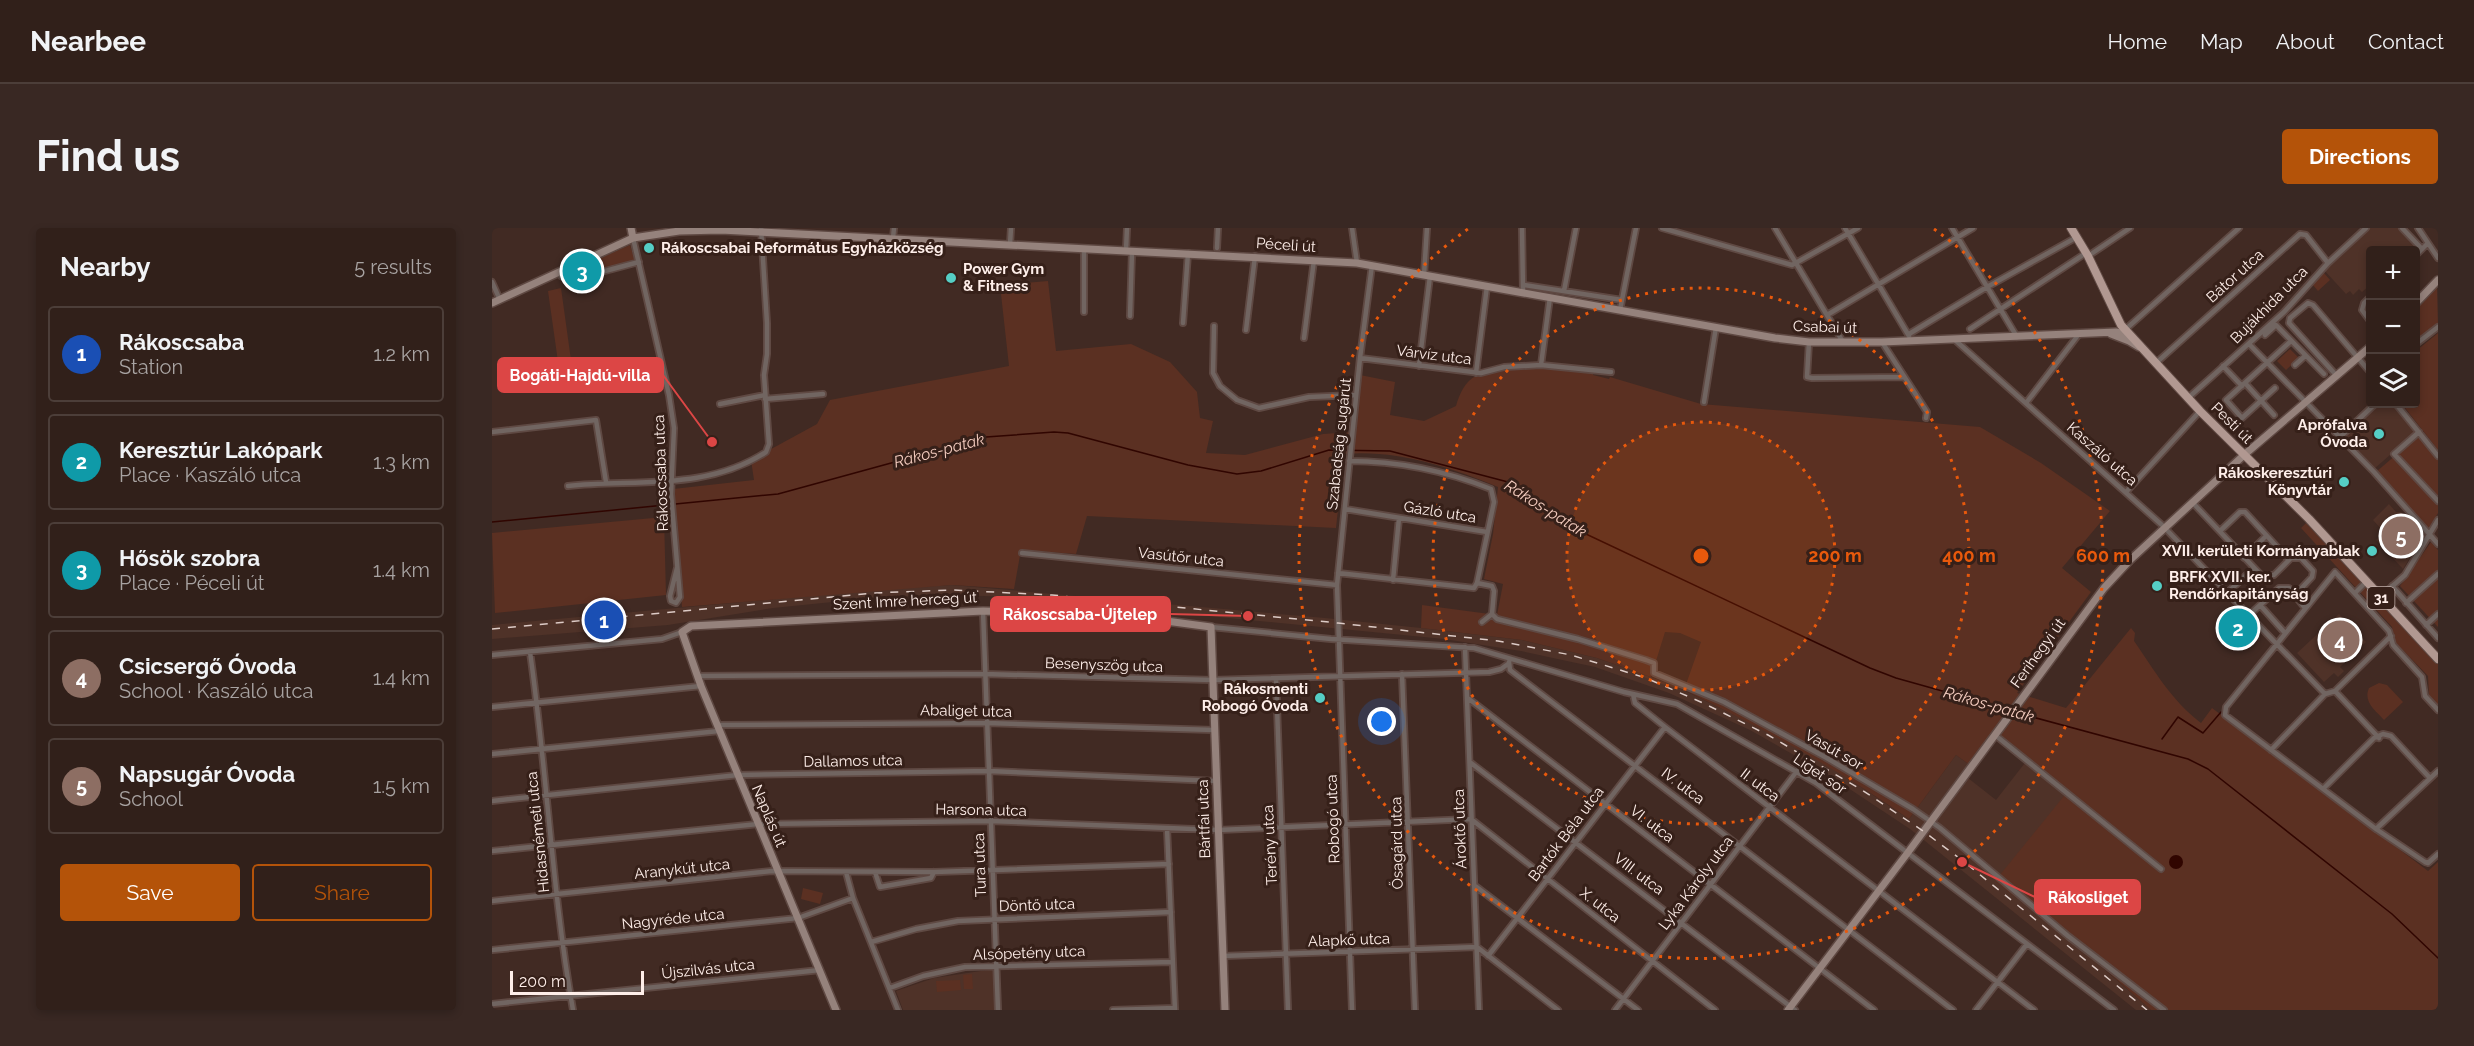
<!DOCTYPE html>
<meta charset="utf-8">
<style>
:root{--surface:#31201a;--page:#392823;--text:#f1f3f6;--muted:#a8a3a2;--line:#4c3e39;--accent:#b45309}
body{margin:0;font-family:Raleway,sans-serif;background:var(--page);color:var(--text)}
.controls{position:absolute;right:18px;top:18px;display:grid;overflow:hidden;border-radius:6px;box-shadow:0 3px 9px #0003}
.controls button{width:54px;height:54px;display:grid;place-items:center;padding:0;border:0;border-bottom:2px solid var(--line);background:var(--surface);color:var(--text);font:30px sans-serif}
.scale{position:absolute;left:18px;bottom:15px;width:134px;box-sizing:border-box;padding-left:6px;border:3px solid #feeee9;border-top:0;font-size:16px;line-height:21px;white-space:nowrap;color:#feeee9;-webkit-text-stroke:4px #362019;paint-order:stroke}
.you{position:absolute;left:890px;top:494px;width:21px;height:21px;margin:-15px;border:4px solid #fff;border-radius:50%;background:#1a73e8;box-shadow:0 0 0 9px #1a73e833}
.badge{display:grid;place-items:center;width:39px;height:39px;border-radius:50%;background:var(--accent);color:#fff;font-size:20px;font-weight:700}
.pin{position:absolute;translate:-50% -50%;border:3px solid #fff;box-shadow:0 2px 6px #0006}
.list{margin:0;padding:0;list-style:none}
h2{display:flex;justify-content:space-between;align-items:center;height:78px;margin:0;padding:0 24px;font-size:26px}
h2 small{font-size:20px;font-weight:400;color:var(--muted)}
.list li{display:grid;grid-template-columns:39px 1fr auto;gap:18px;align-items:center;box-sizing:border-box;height:96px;margin:0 12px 12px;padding:0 12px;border:2px solid var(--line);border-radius:6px}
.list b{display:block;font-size:22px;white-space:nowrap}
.list p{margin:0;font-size:20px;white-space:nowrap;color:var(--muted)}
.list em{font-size:20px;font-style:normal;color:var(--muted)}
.actions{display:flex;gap:12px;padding:18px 24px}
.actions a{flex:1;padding:14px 0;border:2px solid var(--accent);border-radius:6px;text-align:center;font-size:21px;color:var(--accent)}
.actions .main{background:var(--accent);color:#fff}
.icon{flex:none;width:33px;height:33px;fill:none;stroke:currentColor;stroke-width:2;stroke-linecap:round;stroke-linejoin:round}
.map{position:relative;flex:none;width:1946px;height:782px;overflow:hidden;border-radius:6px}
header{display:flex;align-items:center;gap:36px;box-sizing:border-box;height:84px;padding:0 30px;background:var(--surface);border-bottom:2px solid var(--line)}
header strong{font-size:28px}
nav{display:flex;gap:33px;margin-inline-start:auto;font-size:21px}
.intro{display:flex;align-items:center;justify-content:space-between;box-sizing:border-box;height:144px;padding:0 36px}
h1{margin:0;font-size:42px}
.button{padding:15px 27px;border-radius:6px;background:var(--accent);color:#fff;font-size:21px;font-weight:700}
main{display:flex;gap:36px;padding:0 36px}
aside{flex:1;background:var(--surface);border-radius:6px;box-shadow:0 3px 9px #0003}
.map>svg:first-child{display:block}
.built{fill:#4f3228}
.green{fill:#5b3022}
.water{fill:#300500}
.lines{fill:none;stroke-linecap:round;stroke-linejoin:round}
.stream{stroke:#300500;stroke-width:1.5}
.street-casing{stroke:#5f4943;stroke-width:8}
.secondary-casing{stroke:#5f4943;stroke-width:10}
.primary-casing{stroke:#5f4943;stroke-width:10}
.street{stroke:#716561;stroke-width:4.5}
.secondary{stroke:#95827c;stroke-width:7}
.primary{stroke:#b19891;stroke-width:8}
.rail{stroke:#ddcbc6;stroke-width:1.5;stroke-dasharray:8 8;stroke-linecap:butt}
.ring{fill:none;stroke:#e8590c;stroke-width:3;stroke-dasharray:3 6}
.poi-dot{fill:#55cec5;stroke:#362019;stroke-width:2}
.labels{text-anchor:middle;stroke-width:6;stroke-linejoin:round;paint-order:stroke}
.shield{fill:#362019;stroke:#c2b0ab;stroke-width:1.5}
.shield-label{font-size:14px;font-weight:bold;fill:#feeee9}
.street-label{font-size:15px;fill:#feeee9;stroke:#362019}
.poi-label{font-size:15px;font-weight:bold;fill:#feeee9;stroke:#362019;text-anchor:end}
.water-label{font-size:16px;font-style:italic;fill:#f4ccbf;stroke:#362019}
.centre{fill:#e8590c;stroke:#362019;stroke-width:3}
.ring-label{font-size:18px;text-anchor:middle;font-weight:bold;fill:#e8590c;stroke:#362019;stroke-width:6;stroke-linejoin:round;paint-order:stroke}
.leader{fill:none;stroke:#dc4645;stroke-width:2}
.callout-dot{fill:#dc4645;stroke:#362019;stroke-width:2}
.callout{fill:#dc4645;stroke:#dc4645;stroke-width:2}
.callout-label{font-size:16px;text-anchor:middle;font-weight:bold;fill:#fff}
</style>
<header>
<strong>Nearbee</strong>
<nav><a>Home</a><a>Map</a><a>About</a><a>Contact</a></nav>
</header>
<div class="intro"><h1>Find us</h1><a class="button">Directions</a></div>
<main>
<aside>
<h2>Nearby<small>5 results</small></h2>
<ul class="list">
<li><span class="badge" style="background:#1a4fb4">1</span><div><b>Rákoscsaba</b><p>Station</p></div><em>1.2 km</em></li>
<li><span class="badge" style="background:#0f9aa8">2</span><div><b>Keresztúr Lakópark</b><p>Place · Kaszáló utca</p></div><em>1.3 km</em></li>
<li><span class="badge" style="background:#0f9aa8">3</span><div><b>Hősök szobra</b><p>Place · Péceli út</p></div><em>1.4 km</em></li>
<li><span class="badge" style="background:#8d6e63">4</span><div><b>Csicsergő Óvoda</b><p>School · Kaszáló utca</p></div><em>1.4 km</em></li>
<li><span class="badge" style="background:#8d6e63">5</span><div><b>Napsugár Óvoda</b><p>School</p></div><em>1.5 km</em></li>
</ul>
<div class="actions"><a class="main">Save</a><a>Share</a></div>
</aside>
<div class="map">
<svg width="1946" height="782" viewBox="0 0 1946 782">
<rect width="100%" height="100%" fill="#412a23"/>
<path class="built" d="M1878,0h29l18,21 -2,1h-45v32l-3,1 2,3 -7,6 -3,-3 -6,6 -3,-4 -4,3 -22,-24z
M1886,176h15l23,28 -42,37 -31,-32z
M1897,276l7,8h5l22,25 -20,32 -27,-29 8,-8 -11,-12z
M460,357l373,33 96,10 101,12 75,18 76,27 80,39 75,41 81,54 47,-64 18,13 -6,10 28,22 32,-41 40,32 6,152 77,67h-15l-226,-181 -86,-57 -74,-42 -81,-37 -74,-26 -74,-16 -77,-12 -430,-42 -61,-2 -71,2 -109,11 -105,17 -176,14v-14l380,-35z
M1847,386l27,28 -26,25 4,4 -6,6 -4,-4 -10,9 -27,-29z
M502,741l1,41h-92l-7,-19 38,-13z"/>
<path class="green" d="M138,17l5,16 -64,17 -7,-4z
M1832,45l6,7 -12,11 -6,-7z
M556,53l8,70 75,-7 39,18 27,30 3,26 13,3 -7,32 39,2 78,-21 31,-2 6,-57 35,7 -5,33 34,6 32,-15c3,-11 9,-25 20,-30 36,-15 79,-8 117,-5v4l16,4 1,-2 91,27 279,23 61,36 69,48 -48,57 29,24 -74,101 49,15 65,-80 4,5 -1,8c21,30 37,59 67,82l11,-15 216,163 10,-9v148h-287l-69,-61 -87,-68 73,-90 -70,-55 -24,32 -18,-13 -47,64c-71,-50 -147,-91 -225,-129l17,-48 -21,-9 -15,-1 -14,45 -54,-19 -75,-18 -101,-12 1,-23 75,10 6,-31 -19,-5 9,-45 5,-47c-47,-20 -103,-38 -154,-33l-8,74 -249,-12 -11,38 -55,-4 -7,39 -62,-4 -270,22 -9,-118 81,-9 -3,-20 66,-36 13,-24 179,-34 -9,-81z
M69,60l14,101 -13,1 -14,-99z
M1945,60l1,37 -22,17v-33z
M1946,105v117l-36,-46h14v-53z
M1798,121l9,9 -13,12 -9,-9z
M1926,208l20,24v53l-10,17 -52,-58z
M172,289l2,78 -171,18 -3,-80z
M1814,295l132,141v41l-9,-9 -1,-20 -34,-35 -2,-14 -91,-99z
M1939,314l7,8v77l-38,-41z
M1887,455l8,2 16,17 -19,18c-9,-10 -21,-18 -15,-32z
M311,660l20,5 -3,11 -19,-5z
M480,746l1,15h-9l-1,-14z
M468,752l1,10 -24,2 -1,-11z"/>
<path class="water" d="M1677 634a7 7 0 1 1 14 0a7 7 0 1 1-14 0Z"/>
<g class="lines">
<path class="stream" d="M0,294l286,-28 208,-57 68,-5 14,1 120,32 49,9 24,-3 68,-21 61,1 118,31 20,11 24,22 17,11 301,142 26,10 114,32
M1522,484l174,47 20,10 184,145 46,44
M1670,511l16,-22 25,16 18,-21"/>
<defs>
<path id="street" d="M860,0l5,35
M1030,0l1,64
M1170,0l130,37 66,-37
M1283,0l68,114
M1353,0l64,108
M1460,0l65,109
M1910,0l20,21
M1926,0l20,30
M141,10l36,157 5,33 -3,66 9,103 -4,6 -5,-2 -1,-5 7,-28
M401,10l1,-10
M518,16l1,-16
M725,20l1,-20
M634,22l1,-22
M1924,27l12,-12
M1596,28l42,-28
M66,44l3,4 10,4 68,-18
M932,47l3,-47
M0,54l8,18
M1032,57l98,15
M1072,63l12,-63
M1878,69l-6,6 -2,7 8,11
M1128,82l16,-82
M592,84v-64
M1335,87l146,-87
M638,88l2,-65
M691,95l5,-70
M722,98l-1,47 7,13 17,14 22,8 50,-11 47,-2
M1635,100l112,-100
M1478,101l116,-76
M754,102l9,-74
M1417,106l78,-47 90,-50
M1773,107l11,-10 48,49
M812,110l10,-78
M1463,112l207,185 163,169
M1317,114l-2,35 5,1 92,-1
M1390,114l45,70 -1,6
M1757,116l125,128 64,72
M1924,116l22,-17
M868,130l121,15 23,-6 37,-2 70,7
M1664,135l144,-129 6,1 22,28
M1049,137l9,-68
M1803,137l10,-9
M927,138l11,-90
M1731,138l19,20
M984,145l11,-87
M1844,147l-47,-52 1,-5 18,-15 5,2 57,67
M1753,155l29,32
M1783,160l-33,30 -16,-18 65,-59
M1696,170l96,-86 44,-49 38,-35
M273,171l58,-5
M1212,174l12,-75
M1534,175l53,-69
M228,176l45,-9
M1904,176l42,52
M0,204l104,-12 10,62
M1927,204l-25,22 44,47
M1848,209l35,-33
M76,258c67,-7 138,5 198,-34l3,-8 -5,-69 3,-21v-31l-6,-95
M1635,263l73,-80
M1701,275l68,72h13l17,-17h10l12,13 -1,6 -17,18
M853,281l142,23
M1728,303l20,-19h5l44,48
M530,325l315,32
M1752,330l20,-20
M846,345l136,15 3,-5 17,-81 -3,-13c-45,-18 -94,-28 -142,-28
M901,352l6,-62
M985,355l15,3 2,5 -2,23 5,5 81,20 68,21 8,3v10l70,29 101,55 88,52 27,19 128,108 96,74
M1900,358l46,52
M1735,365l27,-25
M1863,365l11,-11
M1888,369l25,-22 33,-55
M1914,375l32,-29
M1768,377l25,28
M491,383l15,399
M1757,387l30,-27h10l16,20
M990,394l10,-8
M1934,397l12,-11
M719,399l120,12 143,9 150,44 53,12 139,79 298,227
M973,419l14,363
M38,424c17,119 22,240 43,358
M0,427l170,-16 20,-7
M1017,434l1,8 443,340
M910,446l13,336
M205,448l287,-2 229,6 276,-8 12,-3 7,-5
M784,451l12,331
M1843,463l44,47
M1141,466l2,9 30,24 369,283
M977,471l405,311
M0,479l209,-21
M1946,482l-13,-14 -3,-19 -29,-32 -4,-14 -54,-59 -109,135 -1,8 151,114 49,33 3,1 10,-9
M225,497l270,-2 227,7
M1503,507l166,134
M1779,522l54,-56 10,-3 56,-55
M0,526l227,-23
M979,535l324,247
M1831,561l51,-51 9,-4 8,2 39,42
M0,573l246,-26 251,-4 227,10
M675,600l8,182
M1884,601l62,-58
M0,623l266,-27 232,-3 228,9 253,-11 244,191
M354,644l7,26 45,112
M383,644l5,15 51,-9 3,-6
M982,657l164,125
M0,673l280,-30 162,1 235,-8
M379,714l45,-13 42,-8 213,-9
M0,722l306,-32 55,-20
M731,728l254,-9 81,63
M996,728l177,-229
M398,760l33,-12 42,-9 207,-5
M0,776l328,-34
M621,782l62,-2
M860,782l-15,-425 23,-227 12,-93
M1123,782l182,-239
M1484,782l51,-66"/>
<path id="secondary" d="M139,0l2,10
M0,75l141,-65 46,-7 42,-1 636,33 418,75 34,4h73l234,-10 13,3
M1924,75l22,-23
M1619,106l18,7 10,6
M344,782l-135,-324 -19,-54 9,-6 292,-15 138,4 90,12 14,383
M1296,782l118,-155 198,-267 26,-28 114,-105 126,-108"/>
<path id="primary" d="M1579,0l17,28 33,69 79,86 109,108 129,140"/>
</defs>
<use href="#street" class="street-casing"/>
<use href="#secondary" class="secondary-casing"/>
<use href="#primary" class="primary-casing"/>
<use href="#street" class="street"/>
<use href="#secondary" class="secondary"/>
<use href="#primary" class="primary"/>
<path class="rail" d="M0,401l381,-36 79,-3 100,5 286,28 160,18 73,14 75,23 57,25 65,32 94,55 61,41 40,30 184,149"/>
</g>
<circle cx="1209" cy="328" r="134" fill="#e8590c" fill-opacity=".12"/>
<g class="ring">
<circle cx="1209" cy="328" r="134"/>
<circle cx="1209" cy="328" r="268"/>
<path d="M1442 1A402 402 0 1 1 976 1"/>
</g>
<g class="poi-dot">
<circle cx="157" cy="20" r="6"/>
<circle cx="459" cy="50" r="6"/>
<circle cx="1887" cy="206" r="6"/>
<circle cx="1852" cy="254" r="6"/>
<circle cx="1880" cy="323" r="6"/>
<circle cx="1665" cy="358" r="6"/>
<circle cx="828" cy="470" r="6"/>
</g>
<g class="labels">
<rect class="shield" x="1875.5" y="359" width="27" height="22" rx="4.5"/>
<g class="shield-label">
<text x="1889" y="375">31</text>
</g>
<g class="street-label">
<text transform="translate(794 17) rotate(4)" y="5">Péceli út</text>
<text transform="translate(1743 48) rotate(-42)" y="5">Bátor utca</text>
<text transform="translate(1777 77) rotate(-45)" y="5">Bujákhida utca</text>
<text transform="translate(1333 99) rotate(2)" y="5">Csabai út</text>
<text transform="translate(942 127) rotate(7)" y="5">Várvíz utca</text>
<text transform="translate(1740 195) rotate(45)" y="5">Pesti út</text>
<text transform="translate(847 216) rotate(-84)" y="5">Szabadság sugárút</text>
<text transform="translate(1610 226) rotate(41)" y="5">Kaszáló utca</text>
<text transform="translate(169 245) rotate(-92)" y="5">Rákoscsaba utca</text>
<text transform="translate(948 284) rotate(9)" y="5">Gázló utca</text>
<text transform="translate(689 329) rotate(6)" y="5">Vasútőr utca</text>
<text transform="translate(413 373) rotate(-3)" y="5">Szent Imre herceg út</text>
<text transform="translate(1546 425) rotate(-54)" y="5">Ferihegyi út</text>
<text transform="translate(612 437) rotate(2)" y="5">Besenyszög utca</text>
<text transform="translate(474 483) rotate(1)" y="5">Abaliget utca</text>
<text transform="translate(1342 522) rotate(30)" y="5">Vasút sor</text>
<text transform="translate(361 533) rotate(-1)" y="5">Dallamos utca</text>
<text transform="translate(1328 546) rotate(34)" y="5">Liget sor</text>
<text transform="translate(1268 557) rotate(37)" y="5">II. utca</text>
<text transform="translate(1191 558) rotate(37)" y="5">IV. utca</text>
<text transform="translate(489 582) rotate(1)" y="5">Harsona utca</text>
<text transform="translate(277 588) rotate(67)" y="5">Naplás út</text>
<text transform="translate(712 591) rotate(-92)" y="5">Bártfai utca</text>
<text transform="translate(841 591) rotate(-92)" y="5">Robogó utca</text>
<text transform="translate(1160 596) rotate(37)" y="5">VI. utca</text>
<text transform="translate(968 601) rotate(-92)" y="5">Ároktő utca</text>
<text transform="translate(46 604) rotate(-96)" y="5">Hidasnémeti utca</text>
<text transform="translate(1074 606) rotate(-53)" y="5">Bartók Béla utca</text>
<text transform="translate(905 615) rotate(-91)" y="5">Ősagárd utca</text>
<text transform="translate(778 617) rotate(-93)" y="5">Terény utca</text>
<text transform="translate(488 637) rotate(-92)" y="5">Tura utca</text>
<text transform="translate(190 641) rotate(-6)" y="5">Aranykút utca</text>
<text transform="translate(1147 646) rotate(37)" y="5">VIII. utca</text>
<text transform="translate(1204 655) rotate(-53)" y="5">Lyka Károly utca</text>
<text transform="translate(545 677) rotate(-2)" y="5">Döntő utca</text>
<text transform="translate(1108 677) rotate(38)" y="5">X. utca</text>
<text transform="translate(181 691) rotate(-6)" y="5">Nagyréde utca</text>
<text transform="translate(857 712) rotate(-2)" y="5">Alapkő utca</text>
<text transform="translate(537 725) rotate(-2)" y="5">Alsópetény utca</text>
<text transform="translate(216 741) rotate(-6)" y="5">Újszilvás utca</text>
</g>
<g class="poi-label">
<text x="169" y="25" text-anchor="start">Rákoscsabai Református Egyházközség</text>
<text x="471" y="46" text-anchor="start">Power Gym<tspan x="471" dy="17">&amp; Fitness</tspan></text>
<text x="1875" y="202">Aprófalva<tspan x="1875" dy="17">Óvoda</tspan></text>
<text x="1840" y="250">Rákoskeresztúri<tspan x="1840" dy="17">Könyvtár</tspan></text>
<text x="1868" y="328">XVII. kerületi Kormányablak</text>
<text x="1677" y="354" text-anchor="start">BRFK XVII. ker.<tspan x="1677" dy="17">Rendőrkapitányság</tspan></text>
<text x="816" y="466">Rákosmenti<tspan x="816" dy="17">Robogó Óvoda</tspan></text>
</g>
<g class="water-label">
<text transform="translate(447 222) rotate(-15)" y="6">Rákos-patak</text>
<text transform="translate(1054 280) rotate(32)" y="6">Rákos-patak</text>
<text transform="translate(1497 476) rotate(16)" y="6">Rákos-patak</text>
</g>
</g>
<circle cx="1209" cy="328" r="9" class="centre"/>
<g class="ring-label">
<text x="1343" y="334">200 m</text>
<text x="1477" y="334">400 m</text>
<text x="1611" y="334">600 m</text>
</g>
<path class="leader" d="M220 214L171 147M756 388L678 386M1470 634L1543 669"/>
<g class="callout-dot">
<circle cx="220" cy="214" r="6"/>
<circle cx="756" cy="388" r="6"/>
<circle cx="1470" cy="634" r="6"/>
</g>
<g class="callout">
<rect x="6" y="130" width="165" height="34" rx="6"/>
<rect x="499" y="369" width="179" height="34" rx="6"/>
<rect x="1543" y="652" width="105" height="34" rx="6"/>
</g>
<g class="callout-label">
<text x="88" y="153">Bogáti-Hajdú-villa</text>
<text x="588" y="392">Rákoscsaba-Újtelep</text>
<text x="1596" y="675">Rákosliget</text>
</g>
</svg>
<div class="controls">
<button>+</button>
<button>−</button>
<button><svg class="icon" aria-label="layers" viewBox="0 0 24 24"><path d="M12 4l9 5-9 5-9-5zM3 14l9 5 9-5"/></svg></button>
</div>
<div class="scale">200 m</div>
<div class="you"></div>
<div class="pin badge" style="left:112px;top:392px;background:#1a4fb4">1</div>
<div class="pin badge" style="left:1746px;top:400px;background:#0f9aa8">2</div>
<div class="pin badge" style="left:90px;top:43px;background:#0f9aa8">3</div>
<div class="pin badge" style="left:1848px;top:412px;background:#8d6e63">4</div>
<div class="pin badge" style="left:1909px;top:308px;background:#8d6e63">5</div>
</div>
</main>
